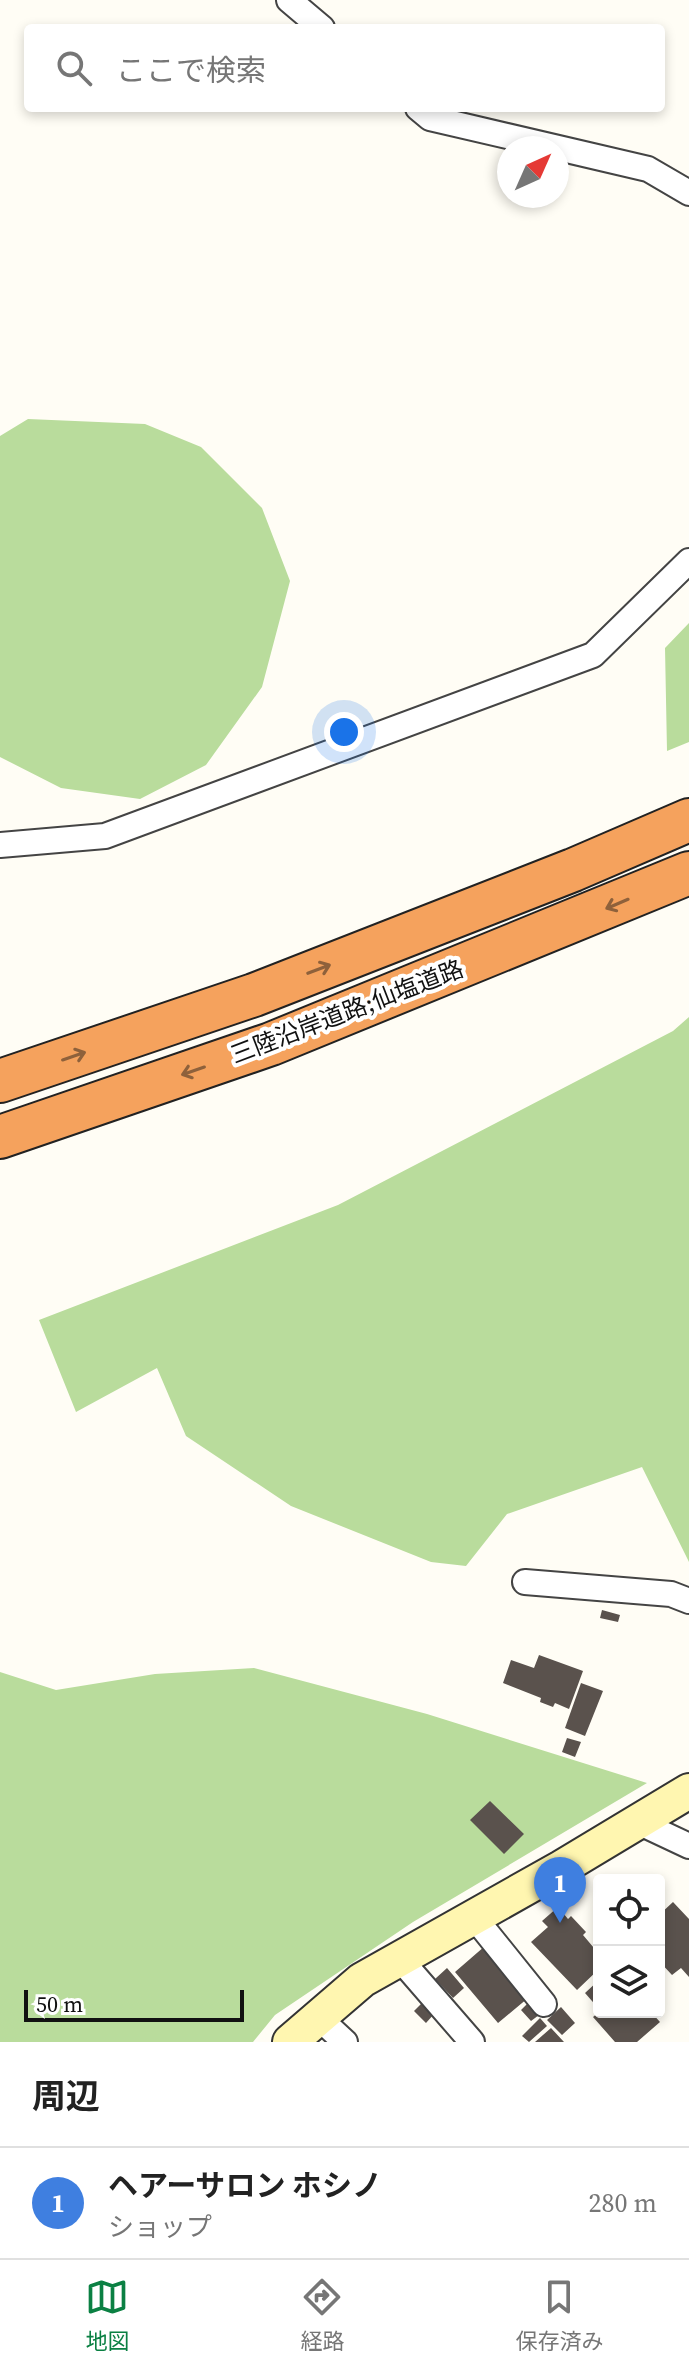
<!DOCTYPE html>
<html lang="ja">
<meta charset="utf-8">
<style>
:root{--surface:#fff;--page:#f6f6f6;--text:#222;--muted:#767676;--line:#e0e0e0;--accent:#0b8043}
body{margin:0;font-family:"Source Serif 4","Noto Sans JP",serif;background:var(--page);color:var(--text)}
.controls{position:absolute;right:24px;bottom:24px;display:grid;overflow:hidden;border-radius:8px;box-shadow:0 4px 12px #0003}
.controls button{width:72px;height:72px;display:grid;place-items:center;padding:0;border:0;border-bottom:2px solid var(--line);background:var(--surface);color:var(--text);font:40px sans-serif}
.compass{position:absolute;left:497px;top:136px;width:72px;height:72px;border-radius:50%;background:var(--surface);box-shadow:0 4px 12px #0003;rotate:45deg}
.scale{position:absolute;left:24px;bottom:20px;width:220px;box-sizing:border-box;padding-left:8px;border:4px solid #111;border-top:0;font-size:22px;line-height:28px;white-space:nowrap;color:#111;-webkit-text-stroke:6px #fff;paint-order:stroke}
.you{position:absolute;left:344px;top:732px;width:28px;height:28px;margin:-20px;border:6px solid #fff;border-radius:50%;background:#1a73e8;box-shadow:0 0 0 12px #1a73e833}
.badge{display:grid;place-items:center;width:52px;height:52px;border-radius:50%;background:var(--accent);color:#fff;font-size:26px;font-weight:700}
.pin{position:absolute;translate:-50% -66px;filter:drop-shadow(0 2px 4px #0008)}
.pin::after{content:'';position:absolute;top:42px;width:28px;height:24px;background:inherit;clip-path:polygon(0 0,100% 0,50% 100%)}
.list{margin:0;padding:0;list-style:none}
h2{display:flex;justify-content:space-between;align-items:center;height:104px;margin:0;padding:0 32px;font-size:34px}
h2 small{font-size:26px;font-weight:400;color:var(--muted)}
.list li{display:grid;grid-template-columns:52px 1fr auto;gap:24px;align-items:center;box-sizing:border-box;height:112px;padding:0 32px;border-top:2px solid var(--line)}
.list b{display:block;font-size:30px;white-space:nowrap}
.list p{margin:0;font-size:26px;white-space:nowrap;color:var(--muted)}
.list em{font-size:26px;font-style:normal;color:var(--muted)}
.icon{flex:none;width:44px;height:44px;fill:none;stroke:currentColor;stroke-width:2;stroke-linecap:round;stroke-linejoin:round}
.map{position:relative;flex:none;width:689px;height:2042px;overflow:hidden}
.search{position:absolute;background:var(--surface);box-shadow:0 4px 12px #0003;left:24px;right:24px;top:24px;height:88px;display:flex;align-items:center;gap:20px;box-sizing:border-box;padding:0 28px;border-radius:8px;color:var(--muted);font-size:30px}
.sheet{height:216px;background:var(--surface)}
nav{display:flex;justify-content:space-around;align-items:center;box-sizing:border-box;height:112px;border-top:2px solid var(--line);background:var(--surface);font-size:22px;color:var(--muted)}
nav a{display:grid;justify-items:center;gap:4px}
nav .on{color:var(--accent)}
.map>svg:first-child{display:block}
.forest{fill:#b9dc9c}
.building{fill:#5a524d}
.lines{fill:none;stroke-linecap:round;stroke-linejoin:round}
.street-casing{stroke:#444;stroke-width:28}
.secondary-casing{stroke:#333;stroke-width:38}
.highway-casing{stroke:#222;stroke-width:46}
.street{stroke:#fff;stroke-width:24}
.secondary{stroke:#fff6b0;stroke-width:34}
.highway{stroke:#f5a25d;stroke-width:42}
.oneway{stroke:#8e613b}
.labels{text-anchor:middle;stroke-width:8;stroke-linejoin:round;paint-order:stroke}
.street-label{font-size:24px;fill:#111;stroke:#fff}
</style>
<div class="map">
<svg width="689" height="2042" viewBox="0 0 689 2042">
<rect width="100%" height="100%" fill="#fffdf5"/>
<path class="forest" d="M28,419l117,5 56,23 61,61 28,73 -28,106 -56,78 -66,34 -79,-11 -61,-31v-321z
M689,623v119l-22,9 -2,-103z
M689,1017v545l-47,-95 -135,47 -41,52 -35,-4 -140,-56 -105,-70 -29,-68 -81,44 -37,-92 299,-115 335,-174z
M254,1668l173,46 220,69 -234,139 -138,93 -22,27h-253v-370l56,18 99,-16z"/>
<path class="building" d="M602,1610l18,5 -2,7 -18,-4z
M539,1655l44,16 -14,38 -14,-6 -2,4 -13,-5 1,-4 -38,-15 8,-23 23,8z
M581,1683l22,8 -18,45 -20,-8z
M567,1738l14,4 -6,15 -13,-5z
M490,1801l34,33 -20,20 -34,-34z
M673,1902l16,17v58l-8,-9 -9,7 -13,-14v-46z
M558,1907l10,12 3,-3 15,16 -3,3 11,13 2,-2 3,3v20l-22,21 -46,-48 17,-15 -6,-6z
M485,1946l43,52 -30,25 -43,-51z
M447,1968l17,20 -11,10 -18,-19z
M599,1980v29l-14,-16z
M422,2003l12,11 -8,9 -12,-12z
M528,2003l11,12 -8,6 -10,-11z
M561,2007l14,16 -13,12 -15,-15z
M599,2012h52l9,10 -23,20h-22l-22,-25z
M540,2018l7,8 -18,16 -7,-6z
M551,2028l13,14h-29z"/>
<g class="lines">
<defs>
<path id="street" d="M289,0l33,28
M418,108l12,10 218,51 41,24
M0,845l105,-9 488,-181 96,-94
M525,1582l146,12 18,7
M638,1822l51,24
M474,1917l70,87
M400,1959l72,83
M318,2017l27,25"/>
<path id="secondary" d="M290,2042l72,-62 199,-112 128,-77"/>
<path id="highway" d="M0,1081l254,-86 319,-125 116,-50
M0,1137l271,-93 418,-171"/>
</defs>
<use href="#street" class="street-casing"/>
<use href="#secondary" class="secondary-casing"/>
<use href="#highway" class="highway-casing"/>
<use href="#street" class="street"/>
<use href="#secondary" class="secondary"/>
<use href="#highway" class="highway"/>
</g>
<defs><path id="oneway-shaft" d="M-6 0H5M1.5-3L5.5 0L1.5 3" fill="none" stroke-width="1.6" stroke-linecap="round" stroke-linejoin="round" transform="scale(2)"/></defs>
<g class="oneway">
<use href="#oneway-shaft" transform="translate(617 904) rotate(157)"/>
<use href="#oneway-shaft" transform="translate(319 969) rotate(-21)"/>
<use href="#oneway-shaft" transform="translate(74 1056) rotate(-19)"/>
<use href="#oneway-shaft" transform="translate(193 1071) rotate(161)"/>
</g>
<g class="labels">
<g class="street-label">
<text transform="translate(347 1012) rotate(-21)" y="8">三陸沿岸道路;仙塩道路</text>
</g>
</g>
</svg>
<div class="controls">
<button><svg class="icon" aria-label="locate" viewBox="0 0 24 24"><circle cx="12" cy="12" r="6"/><path d="M12 2v4M12 18v4M2 12h4M18 12h4"/></svg></button>
<button><svg class="icon" aria-label="layers" viewBox="0 0 24 24"><path d="M12 4l9 5-9 5-9-5zM3 14l9 5 9-5"/></svg></button>
</div>
<svg class="compass" viewBox="-18 -18 36 36"><path d="M0-13l5 13h-10z" fill="#e53935"/><path d="M0 13l5-13h-10z" fill="#767676"/></svg>
<div class="scale">50 m</div>
<div class="you"></div>
<div class="pin badge" style="left:560px;top:1923px;background:#3f7fe0">1</div>
<div class="search"><svg class="icon" aria-label="search" viewBox="0 0 24 24"><circle cx="10" cy="10" r="6"/><path d="M15 15l6 6"/></svg>ここで検索</div>
</div>
<section class="sheet">
<h2>周辺<small></small></h2>
<ul class="list">
<li><span class="badge" style="background:#3f7fe0">1</span><div><b>ヘアーサロン ホシノ</b><p>ショップ</p></div><em>280 m</em></li>
</ul>
</section>
<nav>
<a class="on"><svg class="icon" aria-label="map" viewBox="0 0 24 24"><path d="M3 6l6-2 6 2 6-2v14l-6 2-6-2-6 2zM9 4v14M15 6v14"/></svg>地図</a>
<a><svg class="icon" aria-label="directions" viewBox="0 0 24 24"><path d="M12 3l9 9-9 9-9-9zM9 14v-3h6M13 9l2 2-2 2"/></svg>経路</a>
<a><svg class="icon" aria-label="saved" viewBox="0 0 24 24"><path d="M7 4h10v16l-5-4-5 4z"/></svg>保存済み</a>
</nav>
